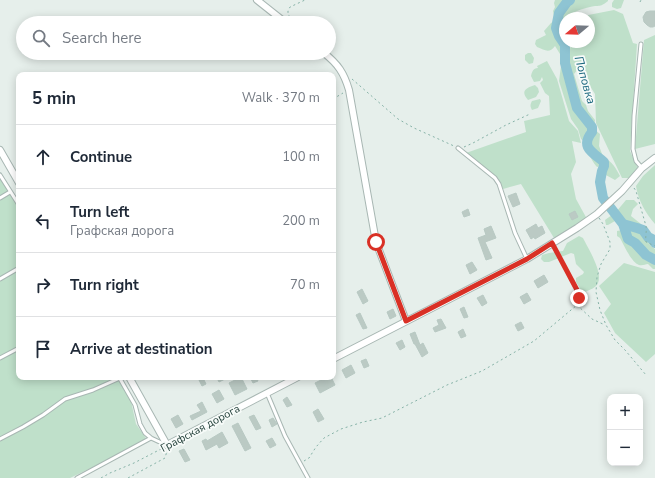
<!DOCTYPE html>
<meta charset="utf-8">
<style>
:root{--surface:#fff;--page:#f2f2f3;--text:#1f2937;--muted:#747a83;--line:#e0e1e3}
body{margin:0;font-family:"Nunito Sans",sans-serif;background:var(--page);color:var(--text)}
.controls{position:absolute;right:12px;bottom:12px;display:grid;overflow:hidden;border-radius:8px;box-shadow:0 2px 10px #0003}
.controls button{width:36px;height:36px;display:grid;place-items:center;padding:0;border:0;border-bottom:1px solid var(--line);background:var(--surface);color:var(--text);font:20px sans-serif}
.compass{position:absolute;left:559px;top:12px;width:36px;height:36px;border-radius:50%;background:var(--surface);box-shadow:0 2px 10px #0003;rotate:251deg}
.stop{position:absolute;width:12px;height:12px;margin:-9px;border:3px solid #d93025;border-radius:50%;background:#fff}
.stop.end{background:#d93025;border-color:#fff;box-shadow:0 1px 4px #0008}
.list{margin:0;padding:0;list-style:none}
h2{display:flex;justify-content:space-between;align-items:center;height:52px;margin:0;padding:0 16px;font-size:17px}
h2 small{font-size:13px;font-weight:400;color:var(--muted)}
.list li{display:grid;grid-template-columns:26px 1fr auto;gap:12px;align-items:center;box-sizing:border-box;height:64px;padding:0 16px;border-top:1px solid var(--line)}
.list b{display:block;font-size:15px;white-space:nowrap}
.list p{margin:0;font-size:13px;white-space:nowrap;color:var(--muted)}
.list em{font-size:13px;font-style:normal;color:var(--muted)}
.icon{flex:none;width:22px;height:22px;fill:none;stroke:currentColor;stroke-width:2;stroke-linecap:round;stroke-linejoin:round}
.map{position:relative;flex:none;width:655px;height:478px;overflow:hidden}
.search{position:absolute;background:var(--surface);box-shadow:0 2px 10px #0003;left:16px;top:16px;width:320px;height:44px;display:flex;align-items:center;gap:10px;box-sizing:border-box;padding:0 14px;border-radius:22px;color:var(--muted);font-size:15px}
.panel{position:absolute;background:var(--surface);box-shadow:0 2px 10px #0003;left:16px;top:72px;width:320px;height:308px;border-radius:8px}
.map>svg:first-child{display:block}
.green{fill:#bfe0ca}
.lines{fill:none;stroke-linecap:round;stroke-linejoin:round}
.river{stroke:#8ec4d3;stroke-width:10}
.building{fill:#bbcac4;stroke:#b8c9c3}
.lane-casing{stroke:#a8b7b3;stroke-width:5}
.street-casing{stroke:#a8b7b3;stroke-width:8}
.path{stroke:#86b2a7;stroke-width:1;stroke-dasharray:2 3;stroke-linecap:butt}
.lane{stroke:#fff;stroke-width:3}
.street{stroke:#fff;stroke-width:6}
.route{stroke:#d93025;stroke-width:5}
.labels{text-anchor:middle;stroke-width:3.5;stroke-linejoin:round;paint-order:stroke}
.street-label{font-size:11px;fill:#24413b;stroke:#f7fbf9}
.water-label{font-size:12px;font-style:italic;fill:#1c687f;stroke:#f7fbf9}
</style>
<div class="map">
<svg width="655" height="478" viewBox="0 0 655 478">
<rect width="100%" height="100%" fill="#e6efeb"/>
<path class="green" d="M555,0h53v1c-10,8 -9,3 -18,6 -8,2 -19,5 -23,11h-2v24h3l3,7 -1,-7h19v-24h-16l41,-8 9,4 10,29 4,1 -7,107 8,18 -7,9h-9l-26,-55 -1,-29 -17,-27v2l-4,5 8,27 4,4 2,6 7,9 -1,9 6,5 -1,12 5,13c8,1 12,10 16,17l-5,4 -11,-6v-6l-3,-2 -4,1c-4,-5 -7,-9 -8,-16 0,-4 1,-6 -1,-10l-3,1 -4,-3 -3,-10 -7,-10 -12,-38 2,-15 -1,-12 -5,-8c-6,8 -10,4 -18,1l-2,-3 1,-4 10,-5 -2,-4 7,-8 5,-3v-2l-2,-2 -1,-5 2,-4 -1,-4z
M614,0h10l-3,8 -4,1 -5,-2v-4z
M655,35v109l-20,5 9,-109z
M528,53h3l3,5 -1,5 -4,1 -4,-4v-5z
M547,61l10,18 12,42 9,10 3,12 -9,-2 4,21 -5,12 5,25 11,20 -33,19 -33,-54 -18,5 -5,-11 -32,-25 60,-21 -2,-11 26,-6 -1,-19 -4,-3 -5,-10 3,-3 -1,-3 -2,4 -6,1 -3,-6c1,-4 2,-8 7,-8l-1,-2z
M535,85l3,3 1,4 -3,5 -8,3c-8,-9 -2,-12 7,-15z
M540,99l1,2 -3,7 -6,2c-2,-4 -2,-5 0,-9z
M655,165v59c-9,-10 -17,-24 -19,-38l7,-10z
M0,172l19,32v173h98l14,24 5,23 12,17 -78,37h-70z
M626,200h8l4,4 -5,5 -2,7 10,8 6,7 -2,7 5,7 5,4v20h-2l-5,-5c-3,0 -5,2 -9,1 -8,-3 -15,-20 -19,-27l-3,-2v-5l5,-1 3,-2 -1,-2 -5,-1 -4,-4 -7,4h-2l-1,-5 11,-8z
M579,236l4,2c5,10 20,34 15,45 -2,5 -9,7 -13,9l-4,-2 -5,-8v-4l7,-4 1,-2 -8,-8 -2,-10 -3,-1 -22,9h-5l-3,-3 1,-4 7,-2 14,-2 4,-8z
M624,263l31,9v82l-9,8 -31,-29 -11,-20 7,-9 -12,-18z"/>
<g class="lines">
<path class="river" d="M570,0l-3,2 -8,11 -3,15 3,8 6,9v18l12,45 15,19v5c-12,15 0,20 12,30v4l-2,5 -2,11 3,16 20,26 5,15 7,4 11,12 9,5
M623,224l14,4 6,2 5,7 4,2 3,4"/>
</g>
<path class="building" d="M650,11h5v15l-2,1h-3l-3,-2 -3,-3 -1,-5 3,-5z
M516,193l4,11 -7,3 -5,-11z
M468,209l2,6 -6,2 -2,-5z
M575,211l3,6 -6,3 -3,-6z
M536,224l2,4 4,-2 3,7 -10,6 -1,-2 -3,2 -5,-9z
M491,226l5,12 -11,4 7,16 -6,2 -8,-22 8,-3 -2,-6z
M472,262l5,8 -7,4 -4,-9z
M544,275l4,7 -10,6 -4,-7z
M362,289l6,12 -5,3 -6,-12z
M527,293l4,7 -7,4 -4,-7z
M483,295l4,8 -5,3 -5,-8z
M464,307l4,10 -4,1 -4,-9z
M393,309l3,7 -6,3 -3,-7z
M360,313l7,15 -4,1 -7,-14z
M441,319l5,9 -11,4 -2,-4 6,-3 -2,-5z
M521,322l3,6 -6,3 -3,-6z
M463,329l3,7 -5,2 -3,-6z
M415,332l5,13 3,-2 5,10 -6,4 -7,-13h-1l-4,-10z
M402,340l3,7 -5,3 -4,-7z
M366,359l3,7 -5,2 -3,-7z
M351,365l4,8 -9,5 -4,-8z
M220,377h9l-10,5 -2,-4z
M241,377l6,12 -12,6 -6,-12z
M250,377h6l2,4 -5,2z
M327,377h4l4,8 -15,8 -5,-10z
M203,378l3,6 -4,2 -3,-6z
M219,390l5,9 -7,4 -5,-9z
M287,397l5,8 -5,2 -4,-7z
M202,402l5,10 -15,8 -2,-4 11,-5 -4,-6z
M318,409l6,10 -6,3 -5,-10z
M178,415l5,9 -7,4 -5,-9z
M254,415l7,13 -5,2 -7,-13z
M273,418l4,6 -5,3 -3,-7z
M238,423l13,25 -6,3 -13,-25z
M222,432l6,11 -9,5 -2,-4 -11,6 -4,-9 4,-2 1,2z
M272,438l4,7 -6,3 -4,-7z
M184,449l6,11 -5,2 -6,-11z"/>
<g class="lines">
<defs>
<path id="lane" d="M641,44l-7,72 -1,33 3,12 6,7
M458,148l37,30 4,6 16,49 12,26
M0,175l19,30
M0,198l10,-6
M0,279l19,-11
M0,358l19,-10
M119,377l16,28 5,19 5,9 6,5 15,7
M267,393l18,43 23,42
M0,439l23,-12 20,-12 22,-16 28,-9 27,-12
M77,478l74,-40"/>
<path id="street" d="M257,0l29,23
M324,53c14,11 20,20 25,37l27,152 30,79
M0,150l19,33
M333,359l194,-100 50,-31 20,-14 25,-23 20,-23 13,-10
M129,377l38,68 131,-68"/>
</defs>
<use href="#lane" class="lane-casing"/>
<use href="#street" class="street-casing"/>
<path class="path" d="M640,2l1,-2
M298,23l-10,-8v-4l2,-4 15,-7
M352,79l46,40 16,9 40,18
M333,99l10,-6
M464,147l9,-4 33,-18 24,-11
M634,188l2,3 10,35c1,5 -1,11 0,16l9,4
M599,218l4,6 7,18v7l-9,15 -4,13 -1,15 4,18 6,15 9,15 10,10 21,25
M577,305l15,14 13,6
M304,461l5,-3 7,-11 8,-9 17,-9 22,-7 19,-4 65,-33 35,-14 52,-30 43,-36 2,-7 -2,-8 -22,-41
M101,478l9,-5 24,-10 27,-14
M128,478l37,-20 2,-7"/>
<use href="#lane" class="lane"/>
<use href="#street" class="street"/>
</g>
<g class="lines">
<path class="route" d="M376,242l30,79 121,-62 25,-16 25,47 2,8"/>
</g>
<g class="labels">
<g class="street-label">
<text transform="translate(200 428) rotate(-28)" y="4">Графская дорога</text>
</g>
<g class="water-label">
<text transform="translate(585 80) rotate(74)" y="4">Поповка</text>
</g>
</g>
</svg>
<div class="controls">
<button>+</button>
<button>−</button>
</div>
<svg class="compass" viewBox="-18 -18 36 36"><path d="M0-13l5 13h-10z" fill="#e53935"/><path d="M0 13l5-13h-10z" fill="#747a83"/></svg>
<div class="stop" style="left:376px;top:242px"></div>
<div class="stop end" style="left:579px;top:298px"></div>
<div class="search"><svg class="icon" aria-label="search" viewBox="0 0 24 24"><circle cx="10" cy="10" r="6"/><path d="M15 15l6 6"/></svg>Search here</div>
<section class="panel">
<h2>5 min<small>Walk · 370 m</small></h2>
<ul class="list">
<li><svg class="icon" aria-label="ahead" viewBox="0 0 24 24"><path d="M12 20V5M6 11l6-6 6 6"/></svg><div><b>Continue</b></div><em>100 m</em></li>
<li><svg class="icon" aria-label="left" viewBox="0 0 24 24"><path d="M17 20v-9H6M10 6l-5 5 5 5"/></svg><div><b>Turn left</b><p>Графская дорога</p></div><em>200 m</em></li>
<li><svg class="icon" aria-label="right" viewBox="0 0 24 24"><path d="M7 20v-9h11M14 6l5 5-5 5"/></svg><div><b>Turn right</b></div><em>70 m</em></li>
<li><svg class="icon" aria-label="arrive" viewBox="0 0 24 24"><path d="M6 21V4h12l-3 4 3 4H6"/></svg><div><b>Arrive at destination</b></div></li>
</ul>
</section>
</div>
